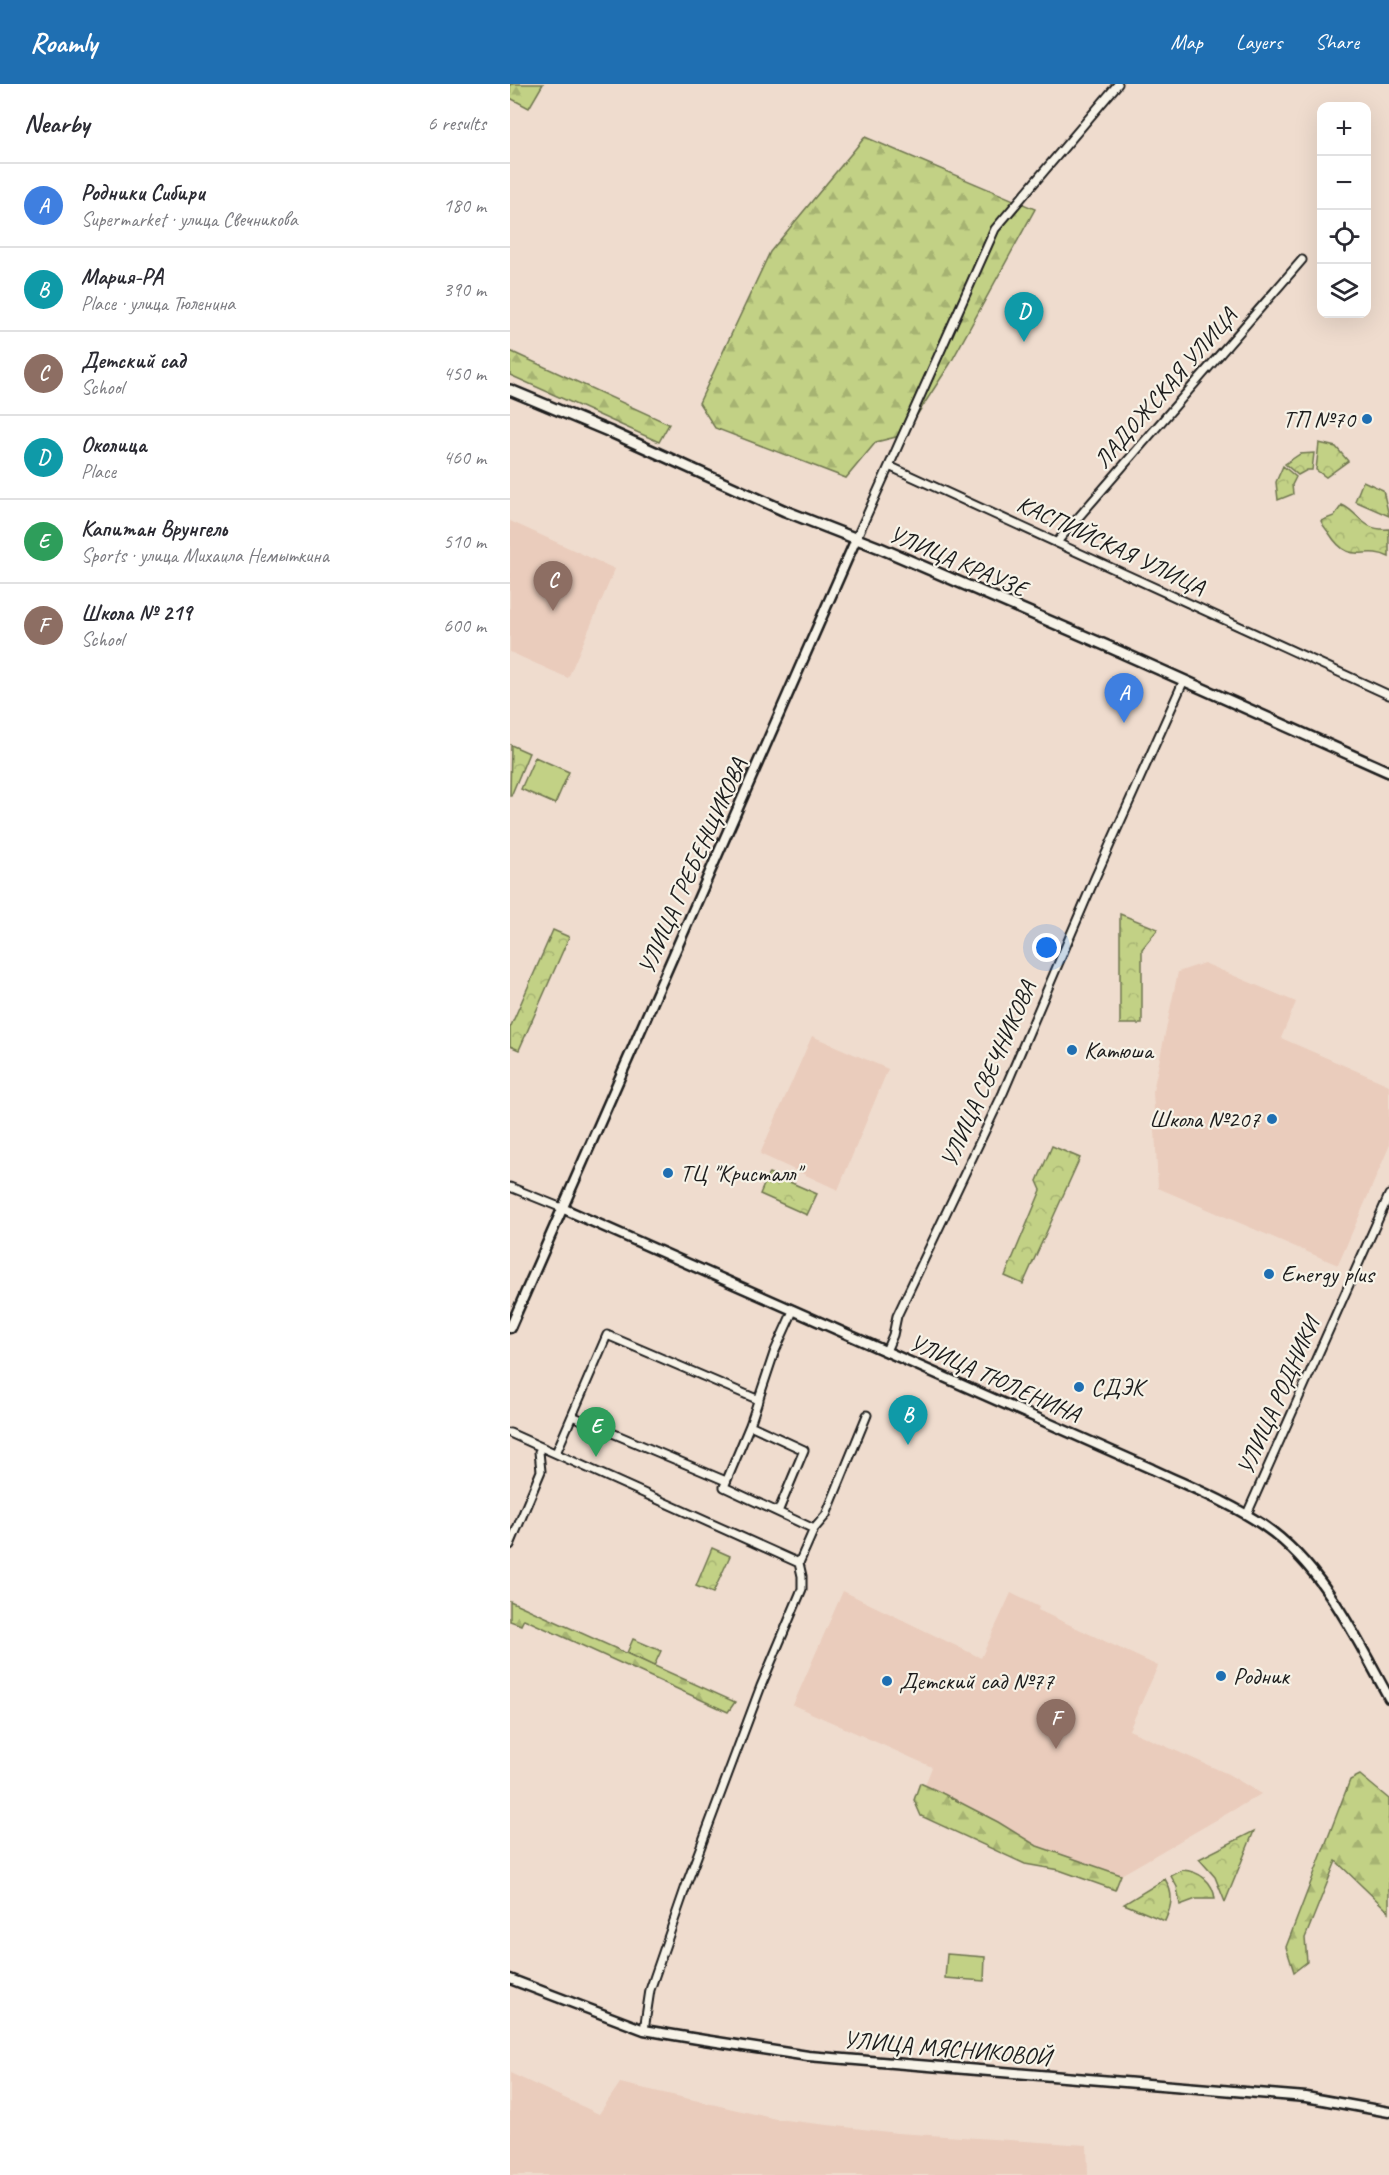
<!DOCTYPE html>
<meta charset="utf-8">
<style>
:root{--surface:#fff;--page:#f7f7f7;--text:#2b2b33;--muted:#7c7c81;--line:#e1e1e2;--accent:#1f6fb2}
body{margin:0;font-family:Caveat,sans-serif;background:var(--page);color:var(--text)}
.controls{position:absolute;right:18px;top:18px;display:grid;overflow:hidden;border-radius:12px;box-shadow:0 6px 24px #0002}
.controls button{width:54px;height:54px;display:grid;place-items:center;padding:0;border:0;border-bottom:2px solid var(--line);background:var(--surface);color:var(--text);font:30px sans-serif}
.you{position:absolute;left:537px;top:864px;width:21px;height:21px;margin:-15px;border:4px solid #fff;border-radius:50%;background:#1a73e8;box-shadow:0 0 0 9px #1a73e833}
.badge{display:grid;place-items:center;width:39px;height:39px;border-radius:50%;background:var(--accent);color:#fff;font-size:20px;font-weight:700}
.pin{position:absolute;translate:-50% -50px;filter:drop-shadow(0 2px 3px #0008)}
.pin::after{content:'';position:absolute;top:32px;width:21px;height:18px;background:inherit;clip-path:polygon(0 0,100% 0,50% 100%)}
.list{margin:0;padding:0;list-style:none}
h2{display:flex;justify-content:space-between;align-items:center;height:78px;margin:0;padding:0 24px;font-size:26px}
h2 small{font-size:20px;font-weight:400;color:var(--muted)}
.list li{display:grid;grid-template-columns:39px 1fr auto;gap:18px;align-items:center;box-sizing:border-box;height:84px;padding:0 24px;border-top:2px solid var(--line)}
.list b{display:block;font-size:22px;white-space:nowrap}
.list p{margin:0;font-size:20px;white-space:nowrap;color:var(--muted)}
.list em{font-size:20px;font-style:normal;color:var(--muted)}
.icon{flex:none;width:33px;height:33px;fill:none;stroke:currentColor;stroke-width:2;stroke-linecap:round;stroke-linejoin:round}
.map{position:relative;flex:none;width:879px;height:2091px;overflow:hidden}
header{display:flex;align-items:center;gap:36px;box-sizing:border-box;height:84px;padding:0 30px;background:var(--accent);color:#fff}
header strong{font-size:28px}
nav{display:flex;gap:33px;margin-inline-start:auto;font-size:21px}
main{display:flex}
aside{flex:1;background:var(--surface)}
.map>svg:first-child{display:block}
.built{fill:#eaccbc}
.forest{fill:url(#forest-firs);stroke:#6f7650;stroke-width:1.5}
.park{fill:url(#park-crowns);stroke:#6f7650;stroke-width:1.5}
.garden{fill:#c2d185;stroke:#6f7650;stroke-width:1.5}
.lines{fill:none;stroke-linecap:round;stroke-linejoin:round}
.minor-casing{stroke:#1c1c1c;stroke-width:11}
.tertiary-casing{stroke:#1c1c1c;stroke-width:13}
.secondary-casing{stroke:#1c1c1c;stroke-width:14}
.minor{stroke:#f7f3e8;stroke-width:7}
.tertiary{stroke:#f7f3e8;stroke-width:8}
.secondary{stroke:#f7f3e8;stroke-width:9}
.poi-dot{fill:#1f6fb2;stroke:#f7f3e8;stroke-width:2}
.labels{text-anchor:middle;stroke-width:4.5;stroke-linejoin:round;paint-order:stroke}
.street-label{font-size:24px;fill:#1c1c1c;stroke:#f7f3e8}
.poi-label{font-size:24px;fill:#1c1c1c;stroke:#f7f3e8;text-anchor:start}
</style>
<header>
<strong>Roamly</strong>
<nav><a>Map</a><a>Layers</a><a>Share</a></nav>
</header>
<main>
<aside>
<h2>Nearby<small>6 results</small></h2>
<ul class="list">
<li><span class="badge" style="background:#3f7fe0">A</span><div><b>Родники Сибири</b><p>Supermarket · улица Свечникова</p></div><em>180 m</em></li>
<li><span class="badge" style="background:#0f9aa8">B</span><div><b>Мария-РА</b><p>Place · улица Тюленина</p></div><em>390 m</em></li>
<li><span class="badge" style="background:#8d6e63">C</span><div><b>Детский сад</b><p>School</p></div><em>450 m</em></li>
<li><span class="badge" style="background:#0f9aa8">D</span><div><b>Околица</b><p>Place</p></div><em>460 m</em></li>
<li><span class="badge" style="background:#2e9e5b">E</span><div><b>Капитан Врунгель</b><p>Sports · улица Михаила Немыткина</p></div><em>510 m</em></li>
<li><span class="badge" style="background:#8d6e63">F</span><div><b>Школа № 219</b><p>School</p></div><em>600 m</em></li>
</ul>
</aside>
<div class="map">
<svg width="879" height="2091" viewBox="0 0 879 2091">
<defs>
<pattern id="forest-firs" width="22" height="20" patternUnits="userSpaceOnUse" patternTransform="scale(1.5)"><rect width="22" height="20" fill="#c2d185"/><path d="M5 1l3.5 6h-7zM16 11l3.5 6h-7z" fill="#a6b372"/></pattern>
<pattern id="park-crowns" width="20" height="18" patternUnits="userSpaceOnUse" patternTransform="scale(1.5)"><rect width="20" height="18" fill="#c2d185"/><path d="M2 6a3 3 0 1 1 6 0M12 15a3 3 0 1 1 6 0" fill="none" stroke="#a6b372"/></pattern>
</defs>
<rect width="100%" height="100%" fill="#efdcce"/>
<filter id="ink" filterUnits="userSpaceOnUse"><feTurbulence type="fractalNoise" baseFrequency=".0167" numOctaves="2"/><feDisplacementMap in="SourceGraphic" scale="12" xChannelSelector="R" yChannelSelector="G"/><feConvolveMatrix kernelMatrix="1 2 1 2 8 2 1 2 1" color-interpolation-filters="sRGB"/></filter>
<g filter="url(#ink)">
<path class="built" d="M0,437l105,48 -47,109 -58,-26z
M694,879l92,39 -15,36 108,47v62l-51,118 -180,-77 -5,-97 25,-119z
M302,952l76,33 -50,121 -78,-36z
M333,1507l138,67 30,-65 28,14 -1,3 120,56 -29,64 99,44 33,20 -140,81 -84,-29 -39,-24 -73,-37 7,-18 -139,-62z
M0,1989l89,41 21,-31 156,36 121,14 190,12 1,30h-578z"/>
<path class="forest" d="M0,0h33l-14,24 -19,-10z
M355,53l170,72 -85,155 -46,71 -28,7 -30,36 -131,-50 -16,-25 71,-151z
M0,267l159,73 -10,18 -149,-67z
M0,1517l225,101 -7,10 -204,-93 -3,6 -11,-4z
M850,1691l29,24v113l-53,-51 -31,77 2,24 -13,10 -8,-25 64,-167z
M410,1699l20,9 58,30 39,24 84,29 -6,15 -56,-20 -34,-6 -104,-48 -7,-16z"/>
<path class="park" d="M809,359l17,4 12,14 -22,16 -10,-7z
M804,369l-2,17h-5l-9,5 -13,-11 15,-10z
M773,382l13,11 -4,8 1,9 -15,6 -2,-18z
M853,397l20,9 6,26 -34,-15z
M832,421c18,8 19,26 47,24v28c-25,-13 -38,11 -60,-24 -3,-4 -6,-7 -8,-12l13,-5z
M1,661l18,8 -18,43h-1z
M610,830l38,15 -16,20v75h-22z
M43,846l16,7 -50,113 -9,-4v-18z
M542,1062l28,12 -57,126 -18,-8 36,-86 -4,-9z
M259,1089l48,21 -10,21 -47,-21z
M202,1464l18,8 -17,37 -17,-7z
M123,1555l28,12 -7,15 -27,-13z
M744,1747l-29,71 -10,-25 -16,-18z
M672,1786c17,1 31,11 33,29h-19l-16,6 -3,-18 -6,-11z
M655,1795c9,15 7,26 0,42l-41,-17z"/>
<path class="garden" d="M25,673l34,15 -14,32 -34,-15z
M437,1870l38,3 -1,24 -39,-3z"/>
<g class="lines">
<defs>
<path id="minor" d="M379,382l106,-237 123,-145
M346,455l33,-73 500,229
M547,458l245,-282
M0,1103l52,21
M376,1267l7,-16 4,-19 106,-223 92,-215 89,-198
M62,1332l154,65
M240,1341l54,25 -26,62
M0,1349l289,130
M46,1369l51,-118 152,65
M737,1430l142,-319
M304,1445l12,-14 41,-100
M0,1461l31,-74 -2,-19
M134,1946l6,-40 37,-107 74,-197 41,-97v-13l-3,-13 15,-34 -90,-42 26,-62 24,-72 19,-42"/>
<path id="tertiary" d="M52,1124l590,261c38,18 77,33 111,56 60,41 92,111 126,173
M0,1244l346,-789
M0,1895l134,51 60,10 104,16 498,41 83,15"/>
<path id="secondary" d="M0,306l103,43 172,78 95,37 227,98 282,126"/>
</defs>
<use href="#minor" class="minor-casing"/>
<use href="#tertiary" class="tertiary-casing"/>
<use href="#secondary" class="secondary-casing"/>
<use href="#minor" class="minor"/>
<use href="#tertiary" class="tertiary"/>
<use href="#secondary" class="secondary"/>
</g>
</g>
<g class="poi-dot">
<circle cx="857" cy="335" r="6"/>
<circle cx="562" cy="966" r="6"/>
<circle cx="762" cy="1035" r="6"/>
<circle cx="158" cy="1089" r="6"/>
<circle cx="759" cy="1190" r="6"/>
<circle cx="569" cy="1303" r="6"/>
<circle cx="711" cy="1592" r="6"/>
<circle cx="377" cy="1597" r="6"/>
</g>
<g class="labels">
<g class="street-label">
<text transform="translate(655 304) rotate(-49)" y="8">ЛАДОЖСКАЯ УЛИЦА</text>
<text transform="translate(601 461) rotate(25)" y="8">КАСПИЙСКАЯ УЛИЦА</text>
<text transform="translate(448 477) rotate(23)" y="8">УЛИЦА КРАУЗЕ</text>
<text transform="translate(182 782) rotate(-66)" y="8">УЛИЦА ГРЕБЕНЩИКОВА</text>
<text transform="translate(478 990) rotate(-66)" y="8">УЛИЦА СВЕЧНИКОВА</text>
<text transform="translate(485 1294) rotate(24)" y="8">УЛИЦА ТЮЛЕНИНА</text>
<text transform="translate(768 1312) rotate(-66)" y="8">УЛИЦА РОДНИКИ</text>
<text transform="translate(437 1964) rotate(5)" y="8">УЛИЦА МЯСНИКОВОЙ</text>
</g>
<g class="poi-label">
<text x="845" y="343" text-anchor="end">ТП №70</text>
<text x="574" y="974">Катюша</text>
<text x="750" y="1043" text-anchor="end">Школа №207</text>
<text x="170" y="1097">ТЦ "Кристалл"</text>
<text x="771" y="1198">Energy plus</text>
<text x="581" y="1311">СДЭК</text>
<text x="723" y="1600">Родник</text>
<text x="389" y="1605">Детский сад №77</text>
</g>
</g>
</svg>
<div class="controls">
<button>+</button>
<button>−</button>
<button><svg class="icon" aria-label="locate" viewBox="0 0 24 24"><circle cx="12" cy="12" r="6"/><path d="M12 2v4M12 18v4M2 12h4M18 12h4"/></svg></button>
<button><svg class="icon" aria-label="layers" viewBox="0 0 24 24"><path d="M12 4l9 5-9 5-9-5zM3 14l9 5 9-5"/></svg></button>
</div>
<div class="you"></div>
<div class="pin badge" style="left:614px;top:639px;background:#3f7fe0">A</div>
<div class="pin badge" style="left:398px;top:1361px;background:#0f9aa8">B</div>
<div class="pin badge" style="left:43px;top:527px;background:#8d6e63">C</div>
<div class="pin badge" style="left:514px;top:258px;background:#0f9aa8">D</div>
<div class="pin badge" style="left:86px;top:1373px;background:#2e9e5b">E</div>
<div class="pin badge" style="left:546px;top:1665px;background:#8d6e63">F</div>
</div>
</main>
